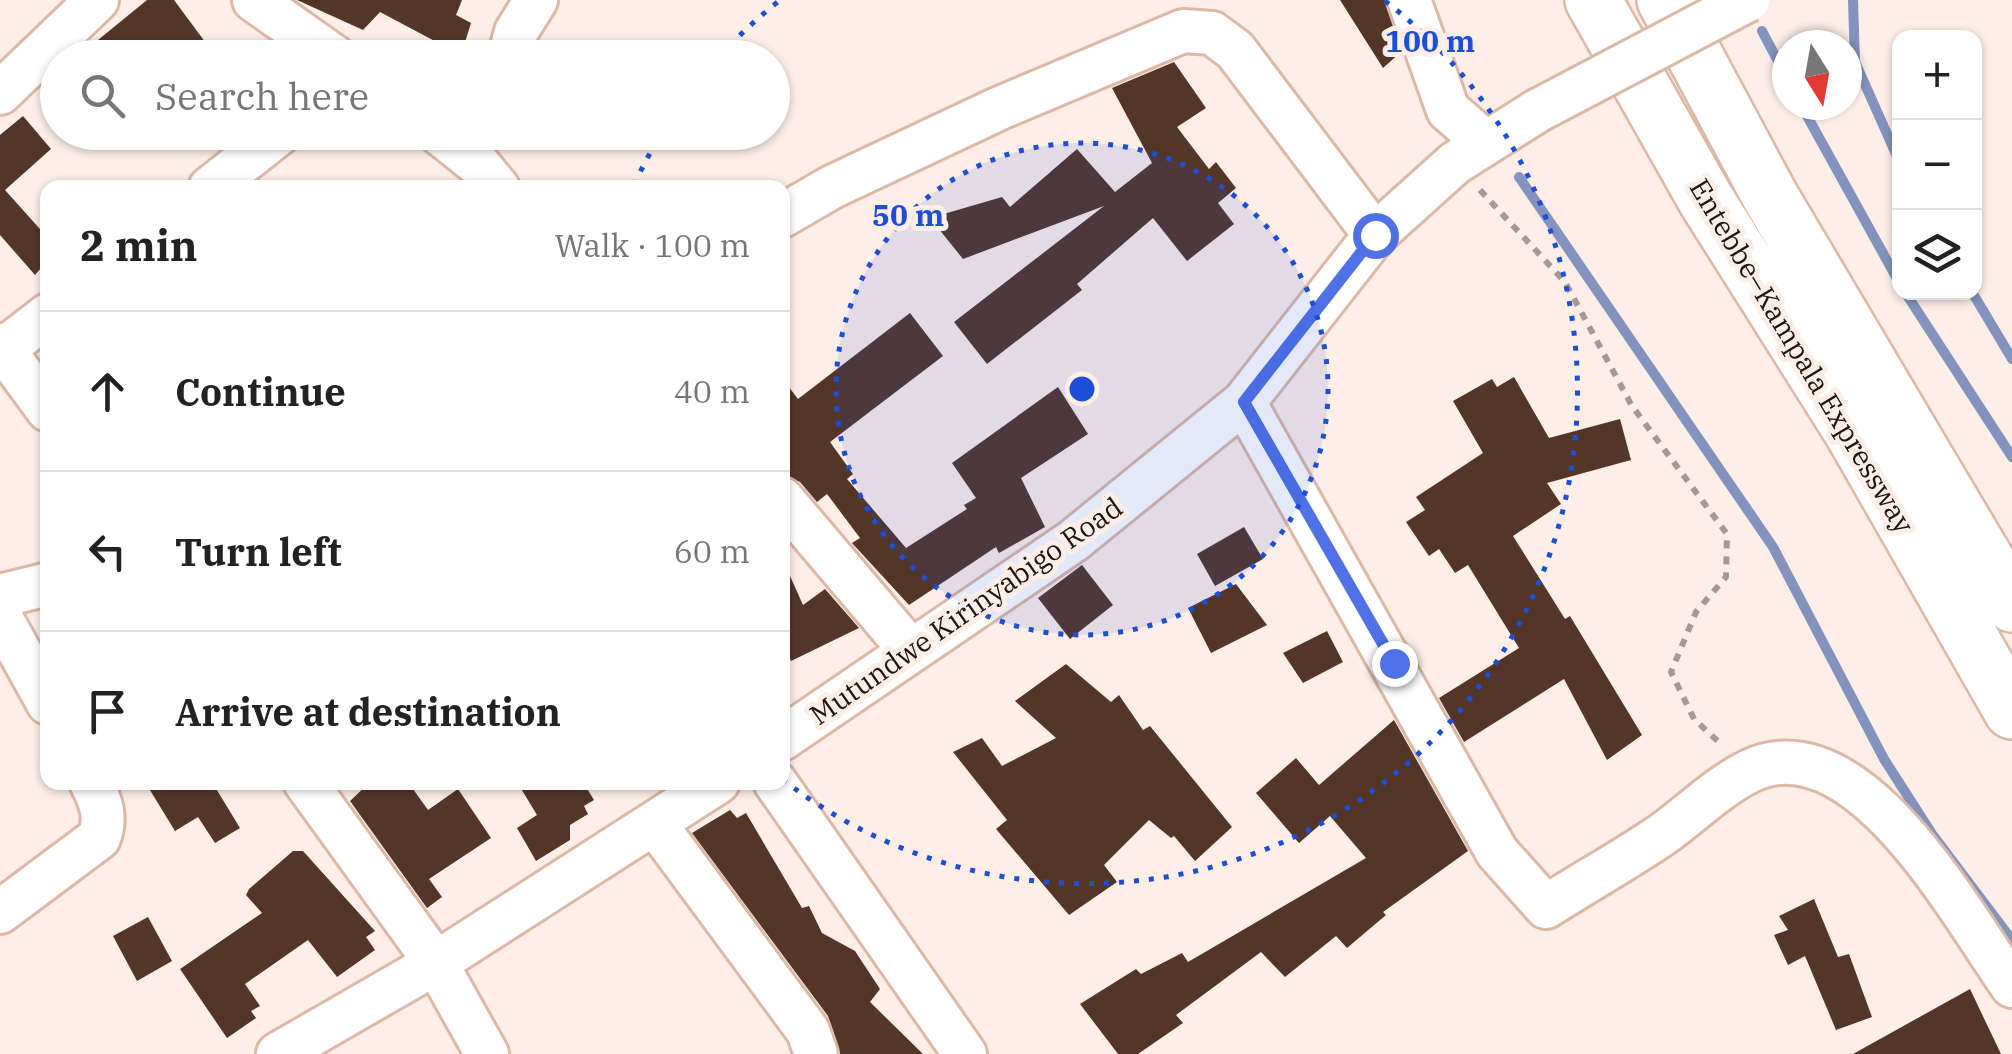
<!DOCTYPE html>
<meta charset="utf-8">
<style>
:root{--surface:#fff;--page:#f2f2f2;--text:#222;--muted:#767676;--line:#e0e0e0}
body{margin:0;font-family:"IBM Plex Serif",serif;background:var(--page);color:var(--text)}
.controls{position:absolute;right:30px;top:30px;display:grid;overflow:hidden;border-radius:20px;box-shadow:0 2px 8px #0004}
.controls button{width:90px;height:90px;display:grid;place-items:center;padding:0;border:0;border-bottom:2px solid var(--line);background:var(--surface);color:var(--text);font:50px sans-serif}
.compass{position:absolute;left:1772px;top:30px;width:90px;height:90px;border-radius:50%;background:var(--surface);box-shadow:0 2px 8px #0004;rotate:169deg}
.stop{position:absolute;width:30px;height:30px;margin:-22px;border:8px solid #5071e5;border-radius:50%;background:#fff}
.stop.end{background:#5071e5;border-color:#fff;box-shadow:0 2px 10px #0008}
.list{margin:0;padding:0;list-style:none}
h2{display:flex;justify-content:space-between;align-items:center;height:130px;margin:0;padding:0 40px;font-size:42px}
h2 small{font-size:32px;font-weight:400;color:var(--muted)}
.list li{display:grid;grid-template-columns:65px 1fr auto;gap:30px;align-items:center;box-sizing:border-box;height:160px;padding:0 40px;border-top:2px solid var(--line)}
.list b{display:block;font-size:38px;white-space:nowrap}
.list em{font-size:32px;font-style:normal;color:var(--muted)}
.icon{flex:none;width:55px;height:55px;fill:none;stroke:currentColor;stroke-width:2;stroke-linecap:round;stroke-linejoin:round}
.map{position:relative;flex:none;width:2012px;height:1054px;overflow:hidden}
.search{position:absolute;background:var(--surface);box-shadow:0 2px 8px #0004;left:40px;top:40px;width:750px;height:110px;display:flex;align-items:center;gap:25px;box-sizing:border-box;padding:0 35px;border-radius:55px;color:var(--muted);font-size:38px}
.panel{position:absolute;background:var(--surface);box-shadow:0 2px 8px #0004;left:40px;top:180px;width:750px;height:610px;border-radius:20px}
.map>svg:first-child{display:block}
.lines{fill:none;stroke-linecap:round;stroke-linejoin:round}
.stream{stroke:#8393be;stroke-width:10}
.building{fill:#543629}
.minor-casing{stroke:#ddb8a7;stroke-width:48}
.highway-casing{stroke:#ddb8a7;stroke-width:60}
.path{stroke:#a79992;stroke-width:6;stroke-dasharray:8 8;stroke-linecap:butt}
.minor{stroke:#fff;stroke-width:42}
.highway{stroke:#fff;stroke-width:55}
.minor-bridge-casing{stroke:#ddb8a7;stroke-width:48;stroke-linecap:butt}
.minor-bridge{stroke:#fff;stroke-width:42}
.route{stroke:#5071e5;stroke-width:12}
.ring{fill:none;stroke:#1d4ed8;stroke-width:5;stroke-dasharray:5 10}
.labels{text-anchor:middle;stroke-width:10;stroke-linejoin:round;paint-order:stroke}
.street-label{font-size:28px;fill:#21140e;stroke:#fdeee7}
.centre{fill:#1d4ed8;stroke:#fdeee7;stroke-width:5}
.ring-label{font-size:30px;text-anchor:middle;font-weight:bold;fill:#1d4ed8;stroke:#fdeee7;stroke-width:10;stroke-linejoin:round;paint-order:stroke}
</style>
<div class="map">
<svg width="2012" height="1054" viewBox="0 0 2012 1054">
<rect width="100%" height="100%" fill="#fdeee7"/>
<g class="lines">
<path class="stream" d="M1853,0l2,62 45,101
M1762,31l25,47
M1801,105l99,179
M1519,177l254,370 111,212 48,75 80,106
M1905,292l107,165
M1972,292l40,67"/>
</g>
<path class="building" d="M147,0h27l43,58h-104l-15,-18z
M297,0h165l-6,15 15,8 -10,32 -81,-43 -17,18z
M1340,0h45l16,52 -18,16z
M1174,62l32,46 -29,19 32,42 7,-7 20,26 -18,15 16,21 -47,37 -34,-43 -76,66 5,6 -95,74 -33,-42 150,-116 -141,53 -33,-41 72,-21 8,10 67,-58 38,43 37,-29 -40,-75z
M23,116l28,33 -46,41 43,48v22l-13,15 -35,-40v-100z
M910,313l33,43 -113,86 23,32 -6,5 59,69 61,-39 -3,-4 12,-7 -24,-35 106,-76 30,47 -67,44 24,49 -46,26 -3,-6 -87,58 -57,-62 8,-5 -33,-44 -10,8 -17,-20 -18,-8v-96l16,21z
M1514,377l35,61 71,-19 11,41 -84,23 14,21 -48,32 52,83 5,-3 72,119 -35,25 -43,-81 -100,63 -25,-44 80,-50 -51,-83 -13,8 -16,-24 -10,7 -23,-34 19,-12 -9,-13 67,-44 -30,-52 39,-22 5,8z
M1244,527l19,32 -48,27 -18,-32z
M782,558l21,47 22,-16 34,39 -68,33 -9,-21z
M1082,565l31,40 -43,34 -32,-41z
M1236,584l31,41 -56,28 -23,-45z
M1327,631l16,31 -40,21 -20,-30z
M1066,664l45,38 8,-7 24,35 7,-4 82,101 -37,34 -21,-25 -3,2 -22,-18 -45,45 13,17 -48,33 -73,-86 11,-9 -54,-68 29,-14 20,28 54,-28 -41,-37z
M1394,720l74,131 -85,61 3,3 -39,33 -11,-12 -51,41 -24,-25 -85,63 7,8 -45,31h-20l-38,-50 56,-35 5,5 41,-21 6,9 178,-104 -36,-42 -31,27 -43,-50 40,-35 23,27z
M145,782h67l28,46 -25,15 -17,-26 -23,14z
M370,782h38l20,28 30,-21 33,49 -62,41 13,18 -15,11 -77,-107z
M517,782h66l11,18 -10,6 4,8 -18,11v15l-34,21 -19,-33 20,-13z
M730,810l7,8 9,-5 56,95 7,-2 13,27 33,18 25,38 -10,13 53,52h-83l-12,-38 -136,-183z
M293,851h10l72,80 -9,6 9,13 -38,27 -29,-37 -63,44 15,22 -9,5 5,7 -29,20 -47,-69 82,-56 -16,-18 3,-6z
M1814,899l24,58 11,-3 23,63 -36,13 -31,-74 -17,9 -14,-30 14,-5 -9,-14z
M148,917l24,44 -35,20 -24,-45z
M1970,989l31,65h-148z"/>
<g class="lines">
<defs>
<path id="minor" d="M254,0l82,58
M1409,0l39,110 37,32
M509,58l7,-26 20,-32
M0,93l97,-93
M438,132l40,32 20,24
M210,188l71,-56
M782,216l50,-29 168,-79 183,-77 29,2 23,17 140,185
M0,345l48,65
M4,349l44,-34
M1244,402l253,450 49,55c39,-25 79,-47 117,-73 28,-20 56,-48 87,-63 107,-51 211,143 262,215
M782,499l129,152
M0,596l48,-12
M0,616l48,87
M782,739l291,-198 171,-139 131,-167 80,-72 82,-52
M305,782l131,181 51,91
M775,782l190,272
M655,824l153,207 8,23
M0,912l99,-74c8,-21 2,-36 -8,-56
M278,1054l158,-91 282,-181"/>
<path id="highway" d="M1593,0l113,200 147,233 159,278
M1665,0l105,196 242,408"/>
</defs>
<use href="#minor" class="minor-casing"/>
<use href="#highway" class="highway-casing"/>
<path class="path" d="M1480,190l85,92 67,124 95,128 -1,43 -30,35 -25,60 23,47 29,27"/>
<use href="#minor" class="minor"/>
<use href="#highway" class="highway"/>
<defs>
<path id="minor-bridge" d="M1537,111l211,-111"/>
</defs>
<use href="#minor-bridge" class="minor-bridge-casing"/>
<use href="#minor-bridge" class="minor-bridge"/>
</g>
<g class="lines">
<path class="route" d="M1375,235l-131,167 150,261"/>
</g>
<circle cx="1082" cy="389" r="246" fill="#1d4ed8" fill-opacity=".12"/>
<g class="ring">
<circle cx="1082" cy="389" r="246"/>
<path d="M634 185A492 492 0 0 1 660 136M719 57A492 492 0 0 1 779 1M1385 1A492 492 0 0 1 786 782"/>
</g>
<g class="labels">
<g class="street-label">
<text transform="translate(1802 356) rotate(59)" y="10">Entebbe–Kampala Expressway</text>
<text transform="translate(966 611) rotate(-35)" y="10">Mutundwe Kirinyabigo Road</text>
</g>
</g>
<circle cx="1082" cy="389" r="15" class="centre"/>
<g class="ring-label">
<text x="1430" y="52">100 m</text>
<text x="908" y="226">50 m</text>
</g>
</svg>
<div class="controls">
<button>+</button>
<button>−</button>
<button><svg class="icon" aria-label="layers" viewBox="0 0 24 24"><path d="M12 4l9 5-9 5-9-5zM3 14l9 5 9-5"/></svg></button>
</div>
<svg class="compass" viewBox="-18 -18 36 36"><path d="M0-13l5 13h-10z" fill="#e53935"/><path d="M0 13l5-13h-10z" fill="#767676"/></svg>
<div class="stop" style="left:1375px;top:235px"></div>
<div class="stop end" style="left:1394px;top:663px"></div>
<div class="search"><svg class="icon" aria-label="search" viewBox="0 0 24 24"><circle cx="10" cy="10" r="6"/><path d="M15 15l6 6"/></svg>Search here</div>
<section class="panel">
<h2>2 min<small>Walk · 100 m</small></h2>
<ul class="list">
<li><svg class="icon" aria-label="ahead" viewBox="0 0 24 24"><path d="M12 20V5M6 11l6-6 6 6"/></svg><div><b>Continue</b></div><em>40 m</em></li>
<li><svg class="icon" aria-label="left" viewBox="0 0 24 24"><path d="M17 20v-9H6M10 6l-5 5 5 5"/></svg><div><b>Turn left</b></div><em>60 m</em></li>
<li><svg class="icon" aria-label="arrive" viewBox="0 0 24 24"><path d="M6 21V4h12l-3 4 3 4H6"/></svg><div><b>Arrive at destination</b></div></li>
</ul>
</section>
</div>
